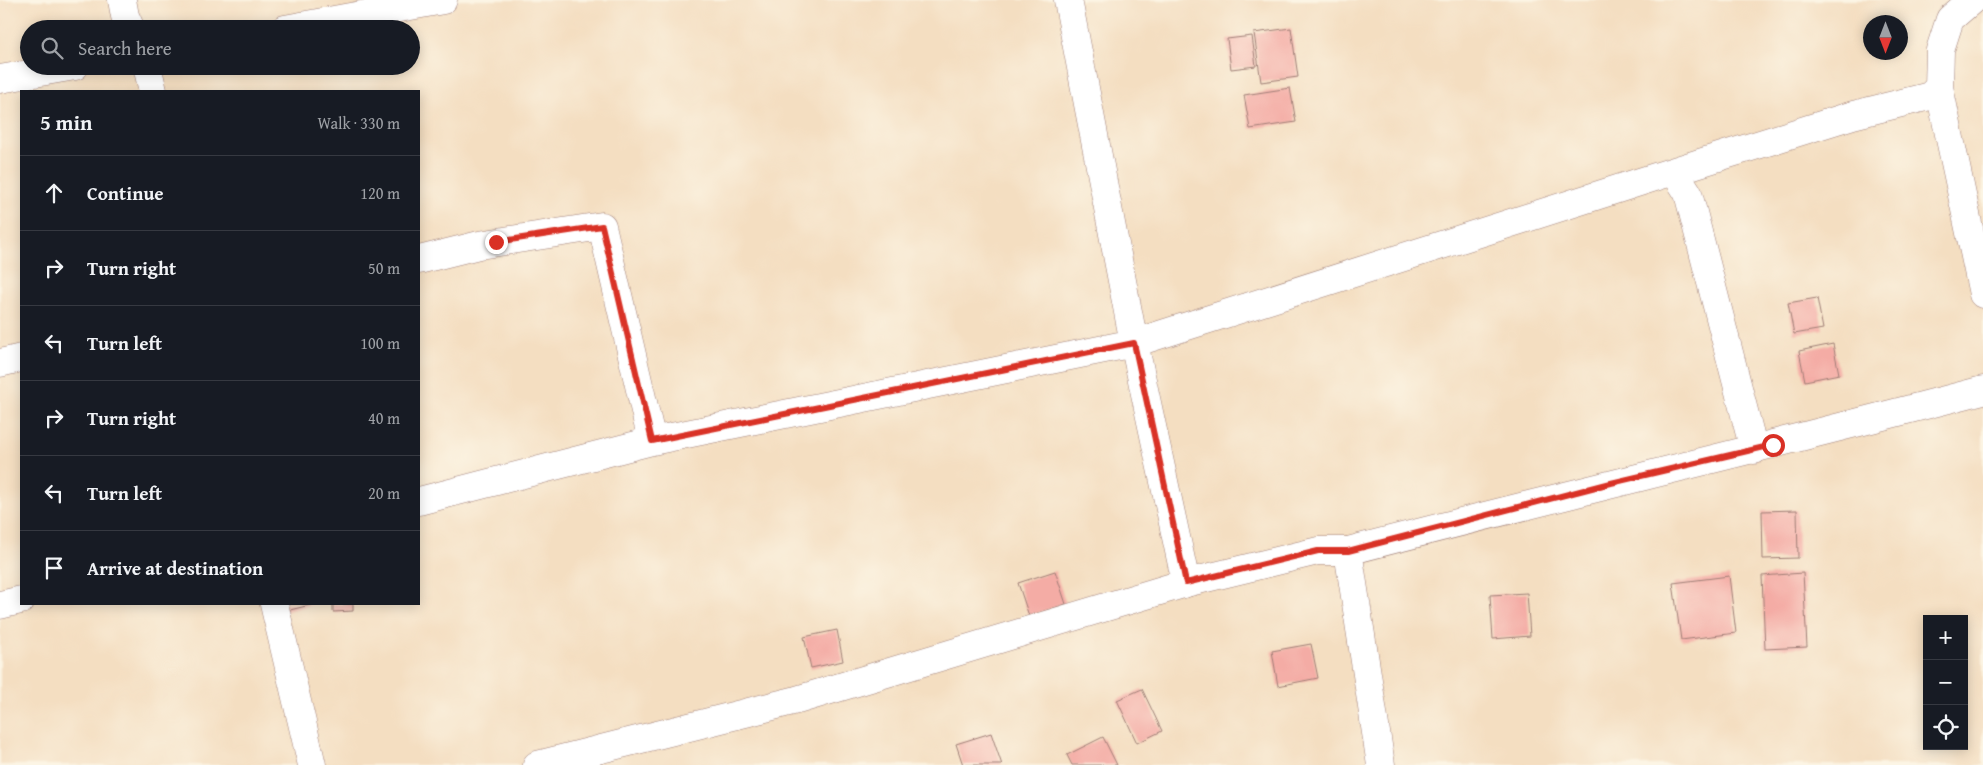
<!DOCTYPE html>
<meta charset="utf-8">
<style>
:root{--surface:#171b24;--page:#242831;--text:#f1f3f6;--muted:#9ea1a6;--line:#363941}
body{margin:0;font-family:"Gentium Book Plus",serif;background:var(--page);color:var(--text)}
.controls{position:absolute;right:15px;bottom:15px;display:grid;overflow:hidden;border-radius:0px;box-shadow:0 2px 12px #0003}
.controls button{width:45px;height:45px;display:grid;place-items:center;padding:0;border:0;border-bottom:1px solid var(--line);background:var(--surface);color:var(--text);font:25px sans-serif}
.compass{position:absolute;left:1863px;top:15px;width:45px;height:45px;border-radius:50%;background:var(--surface);box-shadow:0 2px 12px #0003;rotate:180deg}
.stop{position:absolute;width:15px;height:15px;margin:-11px;border:4px solid #d93025;border-radius:50%;background:#fff}
.stop.end{background:#d93025;border-color:#fff;box-shadow:0 1px 5px #0008}
.list{margin:0;padding:0;list-style:none}
h2{display:flex;justify-content:space-between;align-items:center;height:65px;margin:0;padding:0 20px;font-size:21px}
h2 small{font-size:16px;font-weight:400;color:var(--muted)}
.list li{display:grid;grid-template-columns:32px 1fr auto;gap:15px;align-items:center;box-sizing:border-box;height:75px;padding:0 20px;border-top:1px solid var(--line)}
.list b{display:block;font-size:19px;white-space:nowrap}
.list em{font-size:16px;font-style:normal;color:var(--muted)}
.icon{flex:none;width:28px;height:28px;fill:none;stroke:currentColor;stroke-width:2;stroke-linecap:round;stroke-linejoin:round}
.map{position:relative;flex:none;width:1983px;height:765px;overflow:hidden}
.search{position:absolute;background:var(--surface);box-shadow:0 2px 12px #0003;left:20px;top:20px;width:400px;height:55px;display:flex;align-items:center;gap:12px;box-sizing:border-box;padding:0 18px;border-radius:28px;color:var(--muted);font-size:19px}
.panel{position:absolute;background:var(--surface);box-shadow:0 2px 12px #0003;left:20px;top:90px;width:400px;height:515px;border-radius:0px}
.map>svg:first-child{display:block}
.building{fill:#f4aca5}
.lines{fill:none;stroke-linecap:round;stroke-linejoin:round}
.minor-casing{stroke:#9f7e76;stroke-width:29}
.tertiary-casing{stroke:#9f7e76;stroke-width:29}
.minor{stroke:#fff;stroke-width:28}
.tertiary{stroke:#fff;stroke-width:28}
.route{stroke:#d93025;stroke-width:6}
</style>
<div class="map">
<svg width="1983" height="765" viewBox="0 0 1983 765">
<rect width="100%" height="100%" fill="#fcf5e5"/>
<filter id="ink" filterUnits="userSpaceOnUse"><feTurbulence type="fractalNoise" baseFrequency=".02" numOctaves="2"/><feDisplacementMap in="SourceGraphic" scale="10" xChannelSelector="R" yChannelSelector="G"/><feConvolveMatrix kernelMatrix="1 2 1 2 8 2 1 2 1" color-interpolation-filters="sRGB"/></filter>
<filter id="wash" filterUnits="userSpaceOnUse"><feTurbulence type="fractalNoise" baseFrequency=".0096" numOctaves="4" result="noise"/><feDisplacementMap in="SourceGraphic" scale="20" xChannelSelector="R" yChannelSelector="G"/><feGaussianBlur stdDeviation="1.12" result="paint"/><feColorMatrix in="noise" values="0 0 0 0 0 0 0 0 0 0 0 0 0 0 0 0 0 1.4 0 .05"/><feComposite in="paint" operator="in"/></filter>
<g filter="url(#wash)">
<rect width="100%" height="100%" fill="#f4dec1"/>
<g id="blocks">
<path class="building" d="M1291,28l7,49 -37,5 -7,-49z
M1252,36l4,30 -25,3 -4,-30z
M1290,88l6,34 -46,7 -6,-34z
M1817,298l6,31 -29,5 -6,-31z
M1833,344l6,30 -34,7 -6,-30z
M1797,510l1,48 -35,1 -1,-48z
M1055,571l11,33 -37,12 -11,-33z
M1803,573l4,74 -42,2 -3,-73z
M1729,576l7,57 -55,7 -8,-57z
M1527,593l3,43 -37,3 -3,-44z
M267,604h47l-44,11z
M333,604h20v7l-20,1z
M837,630l6,31 -32,7 -7,-31z
M1311,644l7,34 -40,8 -6,-35z
M1142,689l20,42 -25,12 -20,-43z
M991,733l11,32h-39l-7,-21z
M1103,737l14,28h-45l-5,-10z"/>
</g>
</g>
<g filter="url(#ink)">
<use href="#blocks" fill-opacity="0" stroke="#9f7e76" stroke-width="1"/>
<g class="lines">
<defs>
<path id="minor" d="M122,0l3,16 6,13
M1068,0l66,343 52,240
M285,29l158,-29
M147,66l6,25
M0,79l75,-13
M1939,87l44,207
M1674,171l179,-56 77,-19 9,-9 1,-37 10,-31 22,-19
M419,260l60,-15 123,-19 50,215
M0,363l21,-5
M419,501l233,-60 482,-98 540,-172 14,22 66,257
M1348,551l33,214
M274,604l38,161
M0,605l21,-5"/>
<path id="tertiary" d="M537,765l260,-65 389,-117 132,-32h30c211,-55 424,-105 635,-161"/>
</defs>
<use href="#minor" class="minor-casing"/>
<use href="#tertiary" class="tertiary-casing"/>
<use href="#minor" class="minor"/>
<use href="#tertiary" class="tertiary"/>
</g>
</g>
<g class="lines" filter="url(#ink)">
<path class="route" d="M496,242l106,-16 50,215 482,-98 52,240 132,-32h30l263,-68 162,-38"/>
</g>
</svg>
<div class="controls">
<button>+</button>
<button>−</button>
<button><svg class="icon" aria-label="locate" viewBox="0 0 24 24"><circle cx="12" cy="12" r="6"/><path d="M12 2v4M12 18v4M2 12h4M18 12h4"/></svg></button>
</div>
<svg class="compass" viewBox="-18 -18 36 36"><path d="M0-13l5 13h-10z" fill="#e53935"/><path d="M0 13l5-13h-10z" fill="#9ea1a6"/></svg>
<div class="stop" style="left:1773px;top:445px"></div>
<div class="stop end" style="left:496px;top:242px"></div>
<div class="search"><svg class="icon" aria-label="search" viewBox="0 0 24 24"><circle cx="10" cy="10" r="6"/><path d="M15 15l6 6"/></svg>Search here</div>
<section class="panel">
<h2>5 min<small>Walk · 330 m</small></h2>
<ul class="list">
<li><svg class="icon" aria-label="ahead" viewBox="0 0 24 24"><path d="M12 20V5M6 11l6-6 6 6"/></svg><div><b>Continue</b></div><em>120 m</em></li>
<li><svg class="icon" aria-label="right" viewBox="0 0 24 24"><path d="M7 20v-9h11M14 6l5 5-5 5"/></svg><div><b>Turn right</b></div><em>50 m</em></li>
<li><svg class="icon" aria-label="left" viewBox="0 0 24 24"><path d="M17 20v-9H6M10 6l-5 5 5 5"/></svg><div><b>Turn left</b></div><em>100 m</em></li>
<li><svg class="icon" aria-label="right" viewBox="0 0 24 24"><path d="M7 20v-9h11M14 6l5 5-5 5"/></svg><div><b>Turn right</b></div><em>40 m</em></li>
<li><svg class="icon" aria-label="left" viewBox="0 0 24 24"><path d="M17 20v-9H6M10 6l-5 5 5 5"/></svg><div><b>Turn left</b></div><em>20 m</em></li>
<li><svg class="icon" aria-label="arrive" viewBox="0 0 24 24"><path d="M6 21V4h12l-3 4 3 4H6"/></svg><div><b>Arrive at destination</b></div></li>
</ul>
</section>
</div>
